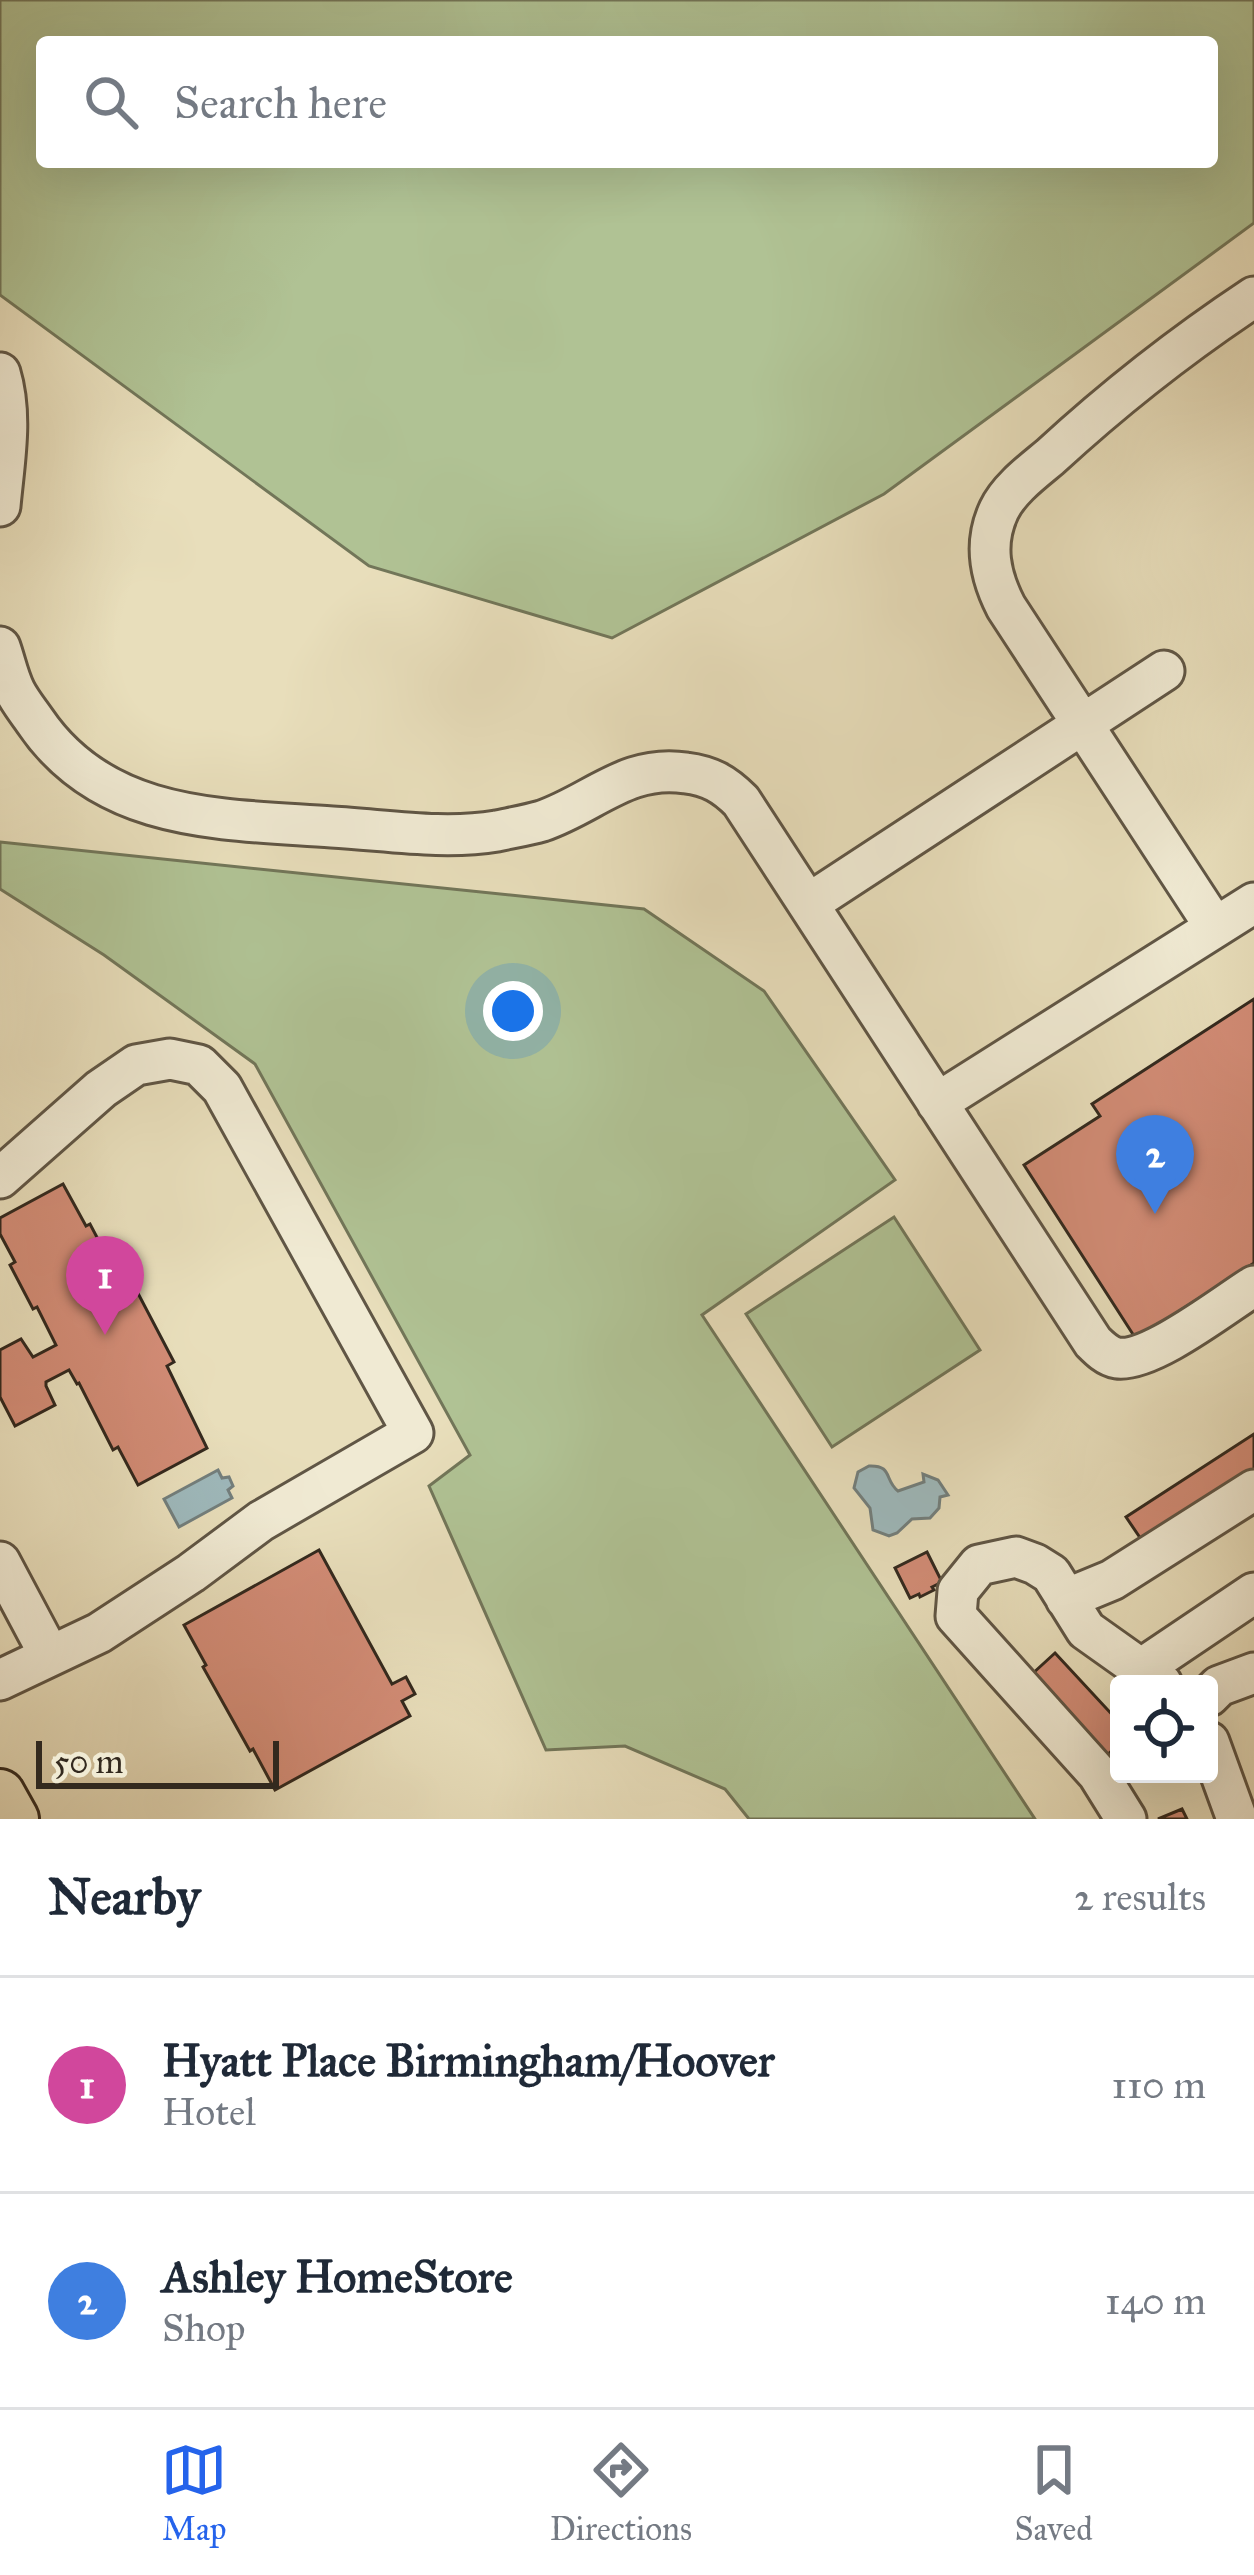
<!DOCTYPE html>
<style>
:root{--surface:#fff;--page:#f6f6f7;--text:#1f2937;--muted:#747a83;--line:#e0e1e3;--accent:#2563eb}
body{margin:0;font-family:"IM FELL Great Primer",serif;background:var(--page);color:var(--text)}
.controls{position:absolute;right:36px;bottom:36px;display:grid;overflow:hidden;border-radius:12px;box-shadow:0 12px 48px #0002}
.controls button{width:108px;height:108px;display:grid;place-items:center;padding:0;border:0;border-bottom:3px solid var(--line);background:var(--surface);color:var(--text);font:60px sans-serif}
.scale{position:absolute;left:36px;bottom:30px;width:243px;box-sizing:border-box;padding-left:12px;border:6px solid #33291e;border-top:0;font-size:33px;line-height:42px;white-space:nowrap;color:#33291e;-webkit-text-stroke:9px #f0ead3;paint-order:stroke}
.you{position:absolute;left:513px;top:1011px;width:42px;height:42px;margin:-30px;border:9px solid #fff;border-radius:50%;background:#1a73e8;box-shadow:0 0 0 18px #1a73e833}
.badge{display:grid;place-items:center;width:78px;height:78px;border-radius:50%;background:var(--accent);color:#fff;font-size:39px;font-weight:700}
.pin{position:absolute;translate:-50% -99px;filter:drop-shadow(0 3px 6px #0008)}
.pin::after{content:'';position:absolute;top:63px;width:42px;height:36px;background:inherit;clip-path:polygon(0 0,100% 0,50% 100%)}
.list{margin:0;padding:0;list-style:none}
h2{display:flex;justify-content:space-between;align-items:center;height:156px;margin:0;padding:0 48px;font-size:51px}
h2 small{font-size:39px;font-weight:400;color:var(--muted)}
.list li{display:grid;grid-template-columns:78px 1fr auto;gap:36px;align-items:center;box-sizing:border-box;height:216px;padding:0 48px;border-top:3px solid var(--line)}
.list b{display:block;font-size:45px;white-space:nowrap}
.list p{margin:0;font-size:39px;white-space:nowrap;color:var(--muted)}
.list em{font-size:39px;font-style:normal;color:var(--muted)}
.icon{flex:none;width:66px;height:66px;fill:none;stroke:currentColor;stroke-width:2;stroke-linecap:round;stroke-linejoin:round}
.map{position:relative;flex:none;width:1254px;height:1819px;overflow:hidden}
.search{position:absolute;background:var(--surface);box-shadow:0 12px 48px #0002;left:36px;right:36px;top:36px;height:132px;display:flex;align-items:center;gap:30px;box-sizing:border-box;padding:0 42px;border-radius:12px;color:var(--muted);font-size:45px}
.sheet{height:588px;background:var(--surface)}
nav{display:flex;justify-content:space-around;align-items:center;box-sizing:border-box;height:168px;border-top:3px solid var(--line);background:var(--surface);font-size:33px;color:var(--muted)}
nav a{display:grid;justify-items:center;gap:6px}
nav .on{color:var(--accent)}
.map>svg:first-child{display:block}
.green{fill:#b0c294;stroke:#727659;stroke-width:3;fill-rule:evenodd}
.water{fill:#9eb9bc;stroke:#737f7d;stroke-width:3}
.building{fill:#d28c76;stroke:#33291e;stroke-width:3}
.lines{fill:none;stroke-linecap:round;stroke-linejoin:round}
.minor-casing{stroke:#605645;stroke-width:45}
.major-casing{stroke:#33291e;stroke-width:54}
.minor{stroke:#f0ead3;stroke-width:39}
.major{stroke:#e8debb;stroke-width:48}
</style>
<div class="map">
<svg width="1254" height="1819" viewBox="0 0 1254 1819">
<rect width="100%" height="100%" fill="#e8debb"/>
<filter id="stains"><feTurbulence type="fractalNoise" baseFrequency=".00167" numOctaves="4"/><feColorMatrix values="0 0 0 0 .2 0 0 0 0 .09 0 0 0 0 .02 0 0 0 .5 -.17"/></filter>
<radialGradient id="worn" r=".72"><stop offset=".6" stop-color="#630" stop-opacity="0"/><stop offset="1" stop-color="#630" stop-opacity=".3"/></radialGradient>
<path class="green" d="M0,0h1254v223l-370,271 -272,144 -243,-72 -369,-271zM1212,42v120h-1170v-120z
M0,842l644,67 120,82 131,189 -193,135 333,504h-286l-24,-30 -100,-43 -79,4 -117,-264 41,-31 -215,-391 -151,-109 -104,-66z
M894,1217l86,133 -148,97 -86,-133z"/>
<path class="water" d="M869,1466c24,-1 15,14 29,25l26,-9 -1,-8 15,6 10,15 -8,2 -1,11 -9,10 -18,1 -15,14 -8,3 -16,-6 -3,-22 -16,-20 4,-16z
M218,1470l4,8 7,-1 4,9 -5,4 4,8 -53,29 -15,-28z"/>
<path class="building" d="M1254,999v264l-118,76 -112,-174 76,-49 -8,-12z
M63,1184l23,42 4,-2 21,40 9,-5 54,103 -7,4 40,82 -69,37 -20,-38 -5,3 -34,-67 -2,1 -8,-14 -23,12v4l9,19 -40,21 -15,-29v-47l21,-11 12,18 23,-12 -19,-38 -4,2 -23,-44 5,-3 -15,-28v-16z
M1254,1434v41l-109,70 -19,-28z
M319,1550l73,134 14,-7 9,17 -13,7 8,15 -135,74 -22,-41 -3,2 -47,-84 3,-2 -22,-40z
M927,1552l15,30 -10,5 2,3 -14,7 -1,-3 -9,4 -15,-30z
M1055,1653l64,69v22l-13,12 -75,-81z
M1182,1809l5,10h-29z"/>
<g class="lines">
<defs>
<path id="minor" d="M0,373c13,43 4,89 0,133
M0,647c5,14 8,30 15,44 5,10 13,20 20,30 69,102 187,98 297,106 54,3 111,13 165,4 14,-3 31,-6 45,-10 52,-18 85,-57 144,-48 24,3 38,11 55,28l352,541c7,7 14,14 24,16 33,5 108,-54 137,-72
M808,904l356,-233
M1215,927l-209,-320c-16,-31 -23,-63 -7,-97 10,-21 33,-38 51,-53 63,-58 133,-113 204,-160
M937,1103l317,-200
M0,1178l101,-89 35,-24 34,-6 29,6 23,23 191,345 -152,88 -70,52 -92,60 -99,47
M0,1562l50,94
M1066,1599l46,-19 142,-90
M1141,1669l113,-76
M1209,1696l10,-10 35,-13
M1209,1742l28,77
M1126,1819l-28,-45 -142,-158 2,-25 21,-26 37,-8 19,7 16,10 35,56 76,54"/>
<path id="major" d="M0,1794l14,25"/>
</defs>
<use href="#minor" class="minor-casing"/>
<use href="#major" class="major-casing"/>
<use href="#minor" class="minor"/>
<use href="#major" class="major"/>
</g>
<rect width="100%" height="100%" filter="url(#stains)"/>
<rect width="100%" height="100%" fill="url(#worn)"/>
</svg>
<div class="controls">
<button><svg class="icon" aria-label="locate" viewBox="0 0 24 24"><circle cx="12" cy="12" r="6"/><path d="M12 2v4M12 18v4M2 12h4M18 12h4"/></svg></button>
</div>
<div class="scale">50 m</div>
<div class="you"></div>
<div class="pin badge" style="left:105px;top:1335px;background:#d1479c">1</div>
<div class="pin badge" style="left:1155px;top:1214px;background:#3f7fe0">2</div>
<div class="search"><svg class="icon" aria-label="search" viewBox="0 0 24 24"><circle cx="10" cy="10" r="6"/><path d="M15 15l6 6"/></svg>Search here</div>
</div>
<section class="sheet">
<h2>Nearby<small>2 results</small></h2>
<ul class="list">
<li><span class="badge" style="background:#d1479c">1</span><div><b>Hyatt Place Birmingham/Hoover</b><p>Hotel</p></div><em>110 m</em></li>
<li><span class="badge" style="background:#3f7fe0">2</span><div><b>Ashley HomeStore</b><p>Shop</p></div><em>140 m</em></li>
</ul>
</section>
<nav>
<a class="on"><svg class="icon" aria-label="map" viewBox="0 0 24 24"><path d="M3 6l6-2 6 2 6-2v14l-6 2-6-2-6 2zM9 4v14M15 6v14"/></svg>Map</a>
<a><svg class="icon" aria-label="directions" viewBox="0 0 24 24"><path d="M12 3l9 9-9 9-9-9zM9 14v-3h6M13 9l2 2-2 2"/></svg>Directions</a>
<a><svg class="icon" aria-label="saved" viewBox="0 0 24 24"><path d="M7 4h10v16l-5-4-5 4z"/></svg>Saved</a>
</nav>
